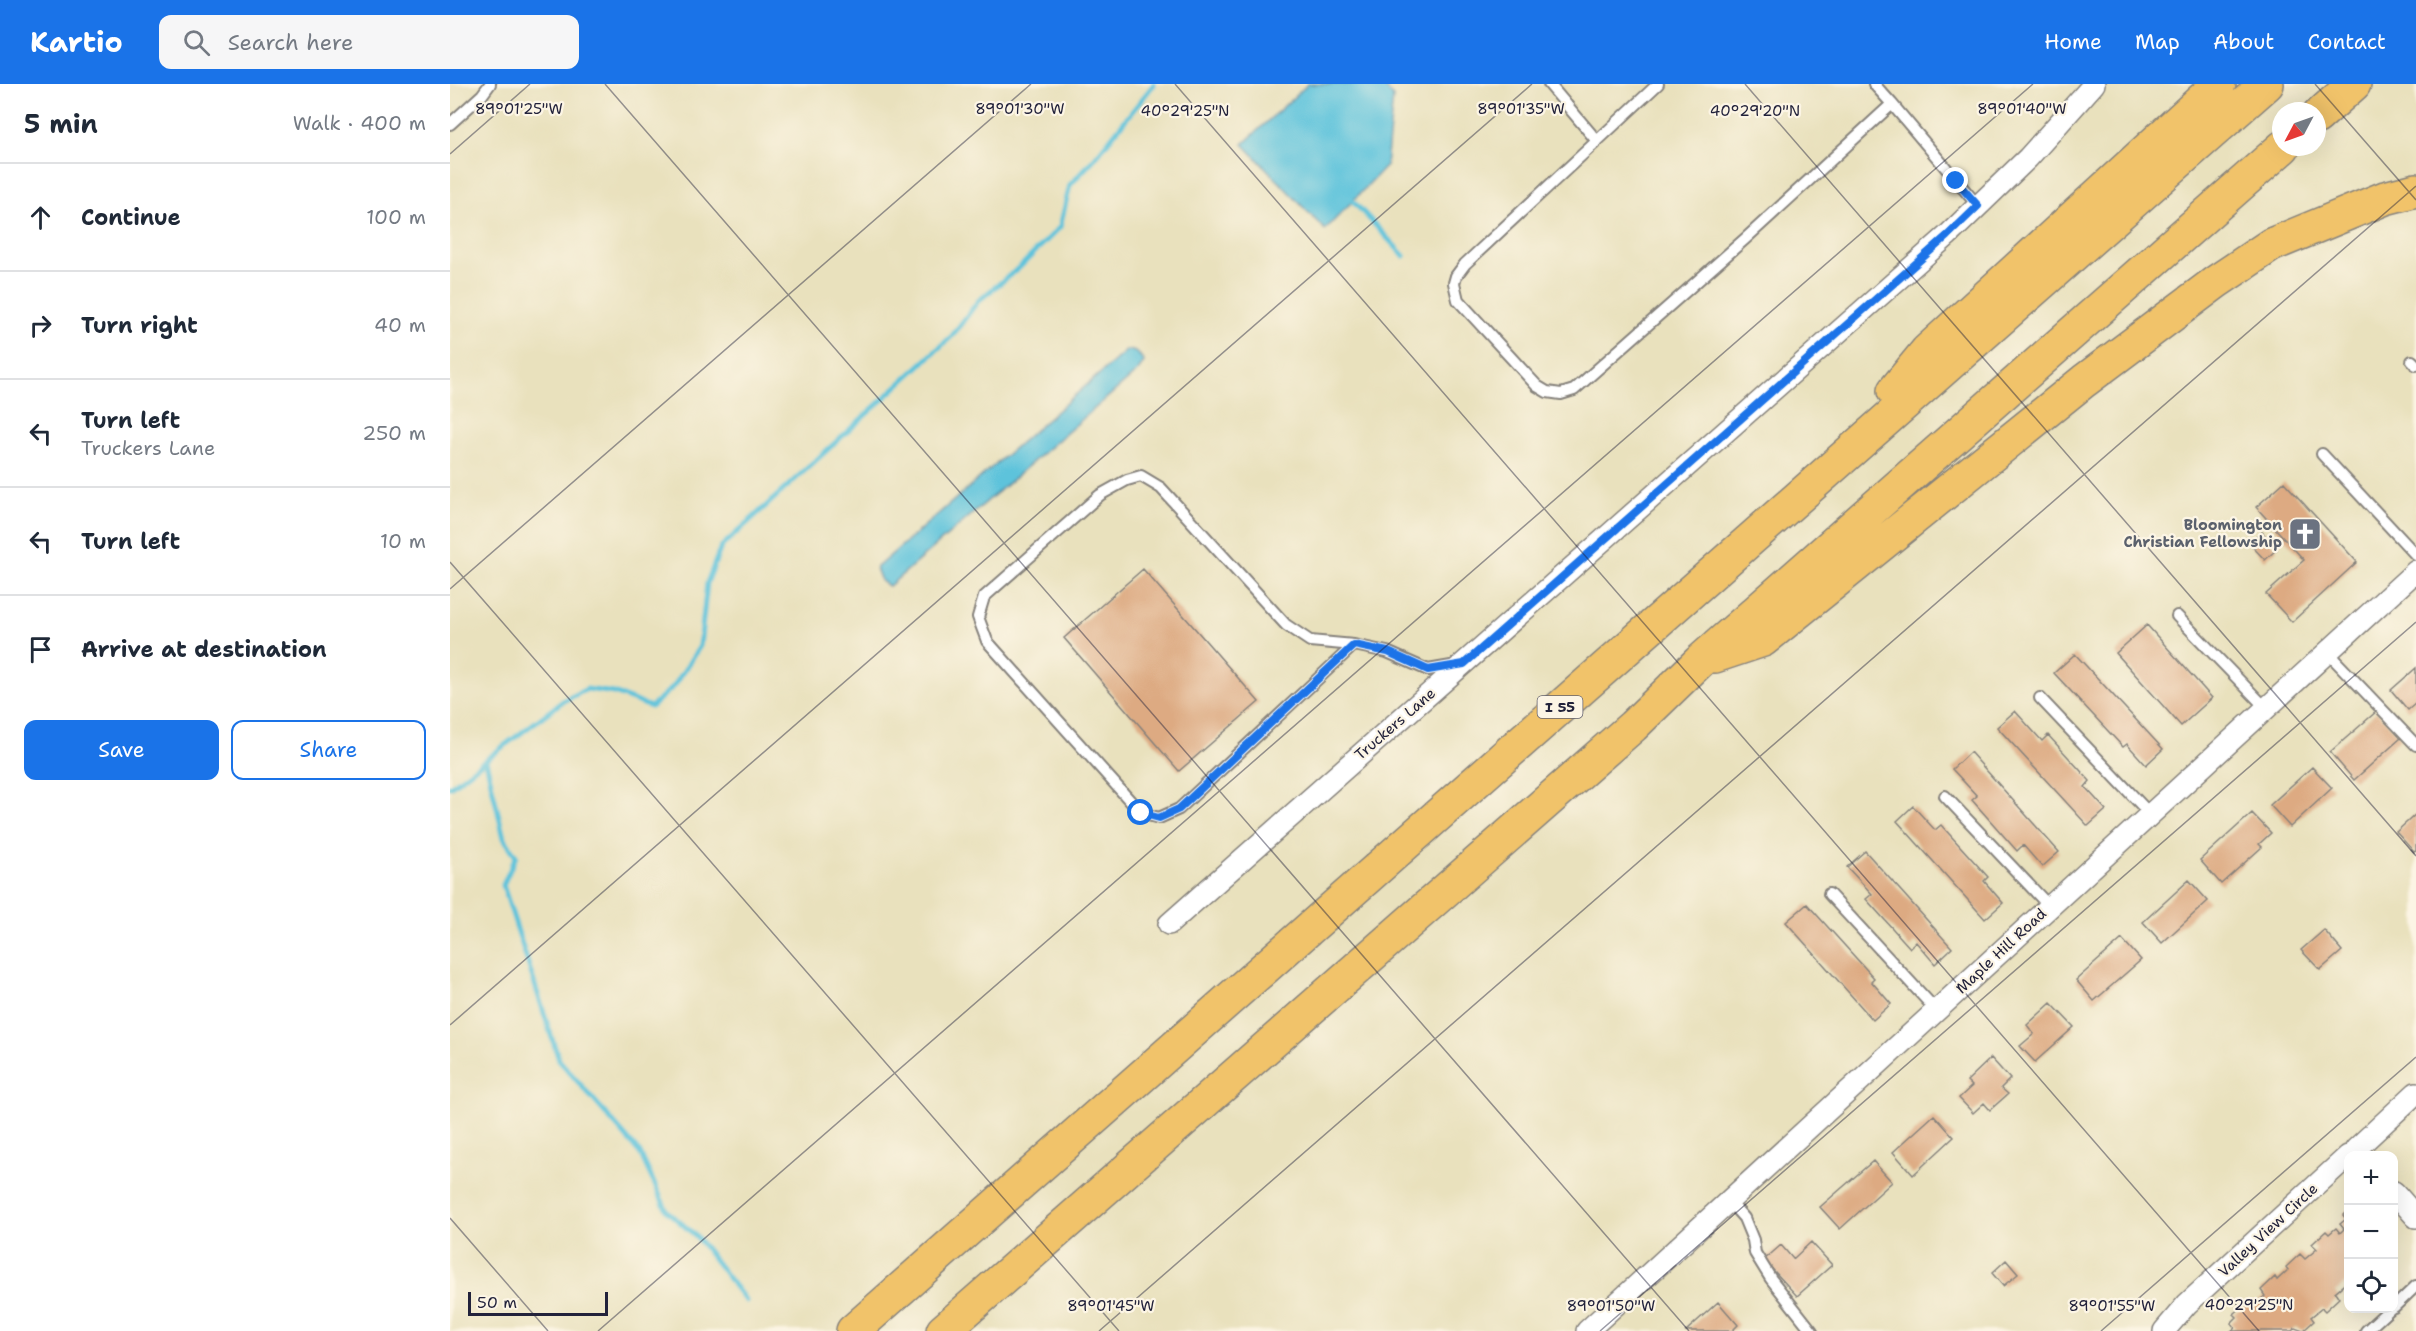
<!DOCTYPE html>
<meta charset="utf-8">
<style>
:root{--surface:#fff;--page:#f6f6f7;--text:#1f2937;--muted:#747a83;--line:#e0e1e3;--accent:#1a73e8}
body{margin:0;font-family:"Shantell Sans",sans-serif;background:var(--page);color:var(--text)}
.controls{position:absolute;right:18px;bottom:18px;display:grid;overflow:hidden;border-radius:12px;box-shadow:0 6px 24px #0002}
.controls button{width:54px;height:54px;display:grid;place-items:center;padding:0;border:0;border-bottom:2px solid var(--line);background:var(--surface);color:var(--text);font:30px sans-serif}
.compass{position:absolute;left:1822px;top:18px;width:54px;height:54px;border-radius:50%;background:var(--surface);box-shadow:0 6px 24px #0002;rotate:229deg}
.scale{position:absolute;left:18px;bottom:15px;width:140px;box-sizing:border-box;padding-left:6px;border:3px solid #22223b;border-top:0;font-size:16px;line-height:21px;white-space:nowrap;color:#22223b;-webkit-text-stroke:4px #fcf5e5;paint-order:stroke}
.stop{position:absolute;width:18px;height:18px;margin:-14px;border:4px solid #1a73e8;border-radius:50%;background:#fff}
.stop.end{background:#1a73e8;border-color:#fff;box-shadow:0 2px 6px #0008}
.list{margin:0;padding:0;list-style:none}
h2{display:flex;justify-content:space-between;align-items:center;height:78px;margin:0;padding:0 24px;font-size:26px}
h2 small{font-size:20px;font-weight:400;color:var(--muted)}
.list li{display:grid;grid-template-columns:39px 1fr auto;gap:18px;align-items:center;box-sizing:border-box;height:108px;padding:0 24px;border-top:2px solid var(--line)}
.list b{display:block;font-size:22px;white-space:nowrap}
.list p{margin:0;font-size:20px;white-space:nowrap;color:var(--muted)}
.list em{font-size:20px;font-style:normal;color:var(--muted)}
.actions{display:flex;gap:12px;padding:18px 24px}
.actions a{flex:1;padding:14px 0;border:2px solid var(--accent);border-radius:12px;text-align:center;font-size:21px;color:var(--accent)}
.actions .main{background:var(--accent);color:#fff}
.icon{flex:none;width:33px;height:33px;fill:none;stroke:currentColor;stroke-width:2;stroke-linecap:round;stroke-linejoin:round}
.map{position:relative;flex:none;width:1966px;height:1247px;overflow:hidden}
header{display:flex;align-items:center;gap:36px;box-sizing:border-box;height:84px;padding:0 30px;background:var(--accent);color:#fff}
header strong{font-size:28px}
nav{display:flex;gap:33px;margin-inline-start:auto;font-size:21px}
.search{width:420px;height:54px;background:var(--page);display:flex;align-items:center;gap:15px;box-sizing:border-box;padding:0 21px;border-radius:12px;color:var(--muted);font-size:22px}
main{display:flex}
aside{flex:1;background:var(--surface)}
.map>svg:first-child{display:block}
.water{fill:#5dc3db;stroke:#40728b;stroke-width:1.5}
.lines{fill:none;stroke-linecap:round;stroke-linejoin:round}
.stream{stroke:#5dc3db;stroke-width:5}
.building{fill:#ddaa82}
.lane-casing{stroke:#86827c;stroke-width:14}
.street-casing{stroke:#86827c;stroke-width:24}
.highway-casing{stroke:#86827c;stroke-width:36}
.lane{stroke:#fff;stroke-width:10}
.street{stroke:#fff;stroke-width:21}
.highway{stroke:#f1c36a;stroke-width:33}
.route{stroke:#1a73e8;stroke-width:8}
.ticks{fill:none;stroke:#22223b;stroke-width:1.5;stroke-opacity:0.45}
.labels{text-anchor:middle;stroke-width:4.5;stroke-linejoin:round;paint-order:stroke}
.shield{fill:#fcf5e5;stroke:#63616e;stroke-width:1.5}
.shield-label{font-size:14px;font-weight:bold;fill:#22223b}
.worship-label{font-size:15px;font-weight:bold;fill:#5b616d;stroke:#fcf5e5;text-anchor:end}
.street-label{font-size:15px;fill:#22223b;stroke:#fcf5e5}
.ticks-label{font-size:15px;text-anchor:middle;fill:#22223b;stroke:#fcf5e5;stroke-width:4.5;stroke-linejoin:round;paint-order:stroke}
</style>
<header>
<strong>Kartio</strong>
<div class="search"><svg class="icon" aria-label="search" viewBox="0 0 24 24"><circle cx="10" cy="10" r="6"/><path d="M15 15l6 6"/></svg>Search here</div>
<nav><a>Home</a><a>Map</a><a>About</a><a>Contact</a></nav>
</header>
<main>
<aside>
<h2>5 min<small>Walk · 400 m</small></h2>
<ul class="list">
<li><svg class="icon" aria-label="ahead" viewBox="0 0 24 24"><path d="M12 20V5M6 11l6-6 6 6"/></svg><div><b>Continue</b></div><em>100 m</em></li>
<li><svg class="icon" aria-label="right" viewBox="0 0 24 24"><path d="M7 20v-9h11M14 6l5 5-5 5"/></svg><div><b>Turn right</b></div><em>40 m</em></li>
<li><svg class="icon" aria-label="left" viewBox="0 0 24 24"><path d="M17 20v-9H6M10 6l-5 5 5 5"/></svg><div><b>Turn left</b><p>Truckers Lane</p></div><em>250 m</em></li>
<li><svg class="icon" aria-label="left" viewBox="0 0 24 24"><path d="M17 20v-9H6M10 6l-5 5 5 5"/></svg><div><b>Turn left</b></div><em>10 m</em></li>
<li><svg class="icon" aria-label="arrive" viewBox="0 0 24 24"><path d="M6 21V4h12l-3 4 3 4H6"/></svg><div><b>Arrive at destination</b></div></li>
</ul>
<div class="actions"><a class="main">Save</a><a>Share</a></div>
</aside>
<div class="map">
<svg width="1966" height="1247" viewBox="0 0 1966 1247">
<rect width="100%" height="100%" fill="#fcf5e5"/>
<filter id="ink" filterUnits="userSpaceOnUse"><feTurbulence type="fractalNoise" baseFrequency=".0167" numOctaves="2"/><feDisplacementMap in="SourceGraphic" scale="12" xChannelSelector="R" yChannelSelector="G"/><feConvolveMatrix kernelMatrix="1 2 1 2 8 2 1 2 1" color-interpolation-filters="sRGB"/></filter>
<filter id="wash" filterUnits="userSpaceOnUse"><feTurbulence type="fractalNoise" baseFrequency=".008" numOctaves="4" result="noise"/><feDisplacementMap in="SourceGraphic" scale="24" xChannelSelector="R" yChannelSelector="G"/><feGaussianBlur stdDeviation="1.35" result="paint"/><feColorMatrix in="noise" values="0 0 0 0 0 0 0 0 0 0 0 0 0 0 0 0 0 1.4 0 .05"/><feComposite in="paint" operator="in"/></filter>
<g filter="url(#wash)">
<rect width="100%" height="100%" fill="#e9e1bd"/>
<path class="water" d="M858,0h75l10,13 -7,69 -61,64 -82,-86z
M677,266c9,1 13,4 17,12l-6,9 -249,215 -8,-5 -5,-13z"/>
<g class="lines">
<path class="stream" d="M898,112l56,60
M36,677l18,77 12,18 -13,29 56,175 81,93 27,58 29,25 50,65
M0,703l113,-86 24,-12 27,4 37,14 23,-21 26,-40 7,-63 14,-36 231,-211 26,-35 42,-34 40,-40 10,-42 24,-26 60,-75"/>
</g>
<g id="blocks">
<path class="building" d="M1834,398l73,80 -65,60 -26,-28 38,-34 -48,-53z
M1812,448l15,17 -12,11 -16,-17z
M693,485l116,133 -80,69 -115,-133z
M1697,541l65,73 -31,28 -65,-73z
M1625,570l88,95 -17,16 -19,-21 -4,3 -69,-74z
M1966,584v35l-8,7 -17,-20z
M1565,627l27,30 6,-6 42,46 -5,6 21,23 -18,16 -91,-99z
M1927,627l24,27 -47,42 -24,-28z
M1520,668l89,100 -17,15 -19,-22 -6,6 -45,-51 5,-4 -25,-27z
M1862,683l20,21 -42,39 -20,-22z
M1463,722l22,24 6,-5 47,52 -4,4 19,22 -18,16 -88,-98z
M1802,729l19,20 -12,11 3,3 -41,37 -21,-24z
M1966,730v37l-2,1 -18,-20z
M1415,767l87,97 -17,16 -19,-22 -6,6 -44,-49 6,-5 -25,-27z
M1739,796l19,21 -46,42 -19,-21z
M1357,820l67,74 -3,3 20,23 -18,16 -87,-98z
M1874,846l18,21 -22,19 -19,-20z
M1672,855l19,21 -47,41 -18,-21z
M1601,919l23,24 -39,35 -15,-16 14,-12 -7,-9z
M1541,974l19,21 -9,9 7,6 -18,16 -6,-7 -11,10 -14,-15 13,-12 -5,-5z
M1484,1031l20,22 -41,38 -20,-23z
M1423,1077l19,21 -52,47 -20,-22z
M1898,1126v74l-1,-2 -12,10 4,6 -14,13 -3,-3 -11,9 3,4 -11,10 -8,-3 -3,3h-61l4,-3 -4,-5 6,-6 -3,-3 14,-13 5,5 12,-10 -4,-6 14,-13 2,3 11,-10 -2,-3 14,-13 5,5 12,-10 -5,-5 14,-13 3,3 7,-6 4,5 4,-4 -4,-5 6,-5 -3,-4z
M1361,1158l21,23 -35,31 -33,-36 17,-15 12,14z
M1556,1176l12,14 -15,12 -11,-13z
M1268,1218l20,23 -6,6h-46z"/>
</g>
</g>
<g filter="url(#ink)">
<use href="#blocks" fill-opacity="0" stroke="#86827c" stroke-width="1.5"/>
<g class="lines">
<defs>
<path id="lane" d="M1099,0l48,57 -132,123 -9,12 -2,7 4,17 79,86 10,6 14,2 13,-4 171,-151 147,-135 86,102
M1424,0l18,20
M0,40l32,-29 8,-11
M1147,57l61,-57
M1962,277l4,4
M1872,370l94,101
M1727,532l89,92
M904,561l-175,164 -20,9 -18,-5 -154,-172 -9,-24 6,-20 116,-102 27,-15 14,-4 20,12 125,137 24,16 44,4 33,7 41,18 29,-5
M1877,568l89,93
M1590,614l110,116
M1495,712l104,110
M1379,810l107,116
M1278,1116l16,18 9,22 2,13 16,26 41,52
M1944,1223l22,-21
M1916,1247l25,-23"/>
<path id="street" d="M719,840l778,-688 81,-78 66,-74
M1906,1065l60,-56
M1944,1108l22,25
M1137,1247l829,-760
M1714,1247l23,-27 161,-148"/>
<path id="highway" d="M1867,33l37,-33
M1444,307l33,-40 292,-267
M1265,572l48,-16 321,-259 132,-99 55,-37 114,-47 31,-8
M403,1247l1414,-1247
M493,1247l690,-605 66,-64 584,-515"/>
</defs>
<use href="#lane" class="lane-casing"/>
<use href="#street" class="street-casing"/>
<use href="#highway" class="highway-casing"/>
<use href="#lane" class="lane"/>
<use href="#street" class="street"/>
<use href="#highway" class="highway"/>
</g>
</g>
<g class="lines" filter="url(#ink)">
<path class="route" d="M691,729l18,5 20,-9 175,-164 34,7 40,18 36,-6 483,-428 31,-30 -22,-25"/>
</g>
<path class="ticks" d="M155,0l1084,1247M725,0l1084,1247M1295,0l671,772M1865,0l101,116M0,70l80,-70M0,478l669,769M0,505l581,-505M0,941l1082,-941M0,1134l98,113M148,1247l1435,-1247M649,1247l1317,-1145M1150,1247l816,-709M1651,1247l315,-274"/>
<defs>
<symbol id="church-square" viewBox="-11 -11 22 22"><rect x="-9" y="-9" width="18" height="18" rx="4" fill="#6b7280" stroke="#fcf5e5"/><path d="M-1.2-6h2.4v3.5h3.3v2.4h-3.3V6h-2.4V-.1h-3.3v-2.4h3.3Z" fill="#fff"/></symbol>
</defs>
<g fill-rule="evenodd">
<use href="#church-square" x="1836" y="431" width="38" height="38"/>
</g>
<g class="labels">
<rect class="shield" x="1087.5" y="612" width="45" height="22" rx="4.5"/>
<g class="shield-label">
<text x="1110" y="628">I 55</text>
</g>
<g class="worship-label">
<text x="1832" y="446">Bloomington<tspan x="1832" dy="17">Christian Fellowship</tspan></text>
</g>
<g class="street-label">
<text transform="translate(945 640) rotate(-41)" y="5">Truckers Lane</text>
<text transform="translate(1551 867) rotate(-43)" y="5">Maple Hill Road</text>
<text transform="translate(1818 1146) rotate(-43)" y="5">Valley View Circle</text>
</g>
</g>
<g class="ticks-label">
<text x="69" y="30">89°01'25"W</text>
<text x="570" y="30">89°01'30"W</text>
<text x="1071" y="30">89°01'35"W</text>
<text x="1572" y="30">89°01'40"W</text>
<text x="735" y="32">40°29'25"N</text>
<text x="1305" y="32">40°29'20"N</text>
<text x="1799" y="1226">40°29'25"N</text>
<text x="661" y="1227">89°01'45"W</text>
<text x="1161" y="1227">89°01'50"W</text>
<text x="1662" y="1227">89°01'55"W</text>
</g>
</svg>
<div class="controls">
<button>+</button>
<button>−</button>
<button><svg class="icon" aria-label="locate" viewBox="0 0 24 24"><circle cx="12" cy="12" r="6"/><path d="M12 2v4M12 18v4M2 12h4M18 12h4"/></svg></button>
</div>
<svg class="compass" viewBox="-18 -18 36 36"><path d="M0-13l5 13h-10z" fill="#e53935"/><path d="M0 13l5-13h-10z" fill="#747a83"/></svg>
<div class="scale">50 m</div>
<div class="stop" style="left:691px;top:729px"></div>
<div class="stop end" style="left:1506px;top:97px"></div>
</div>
</main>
